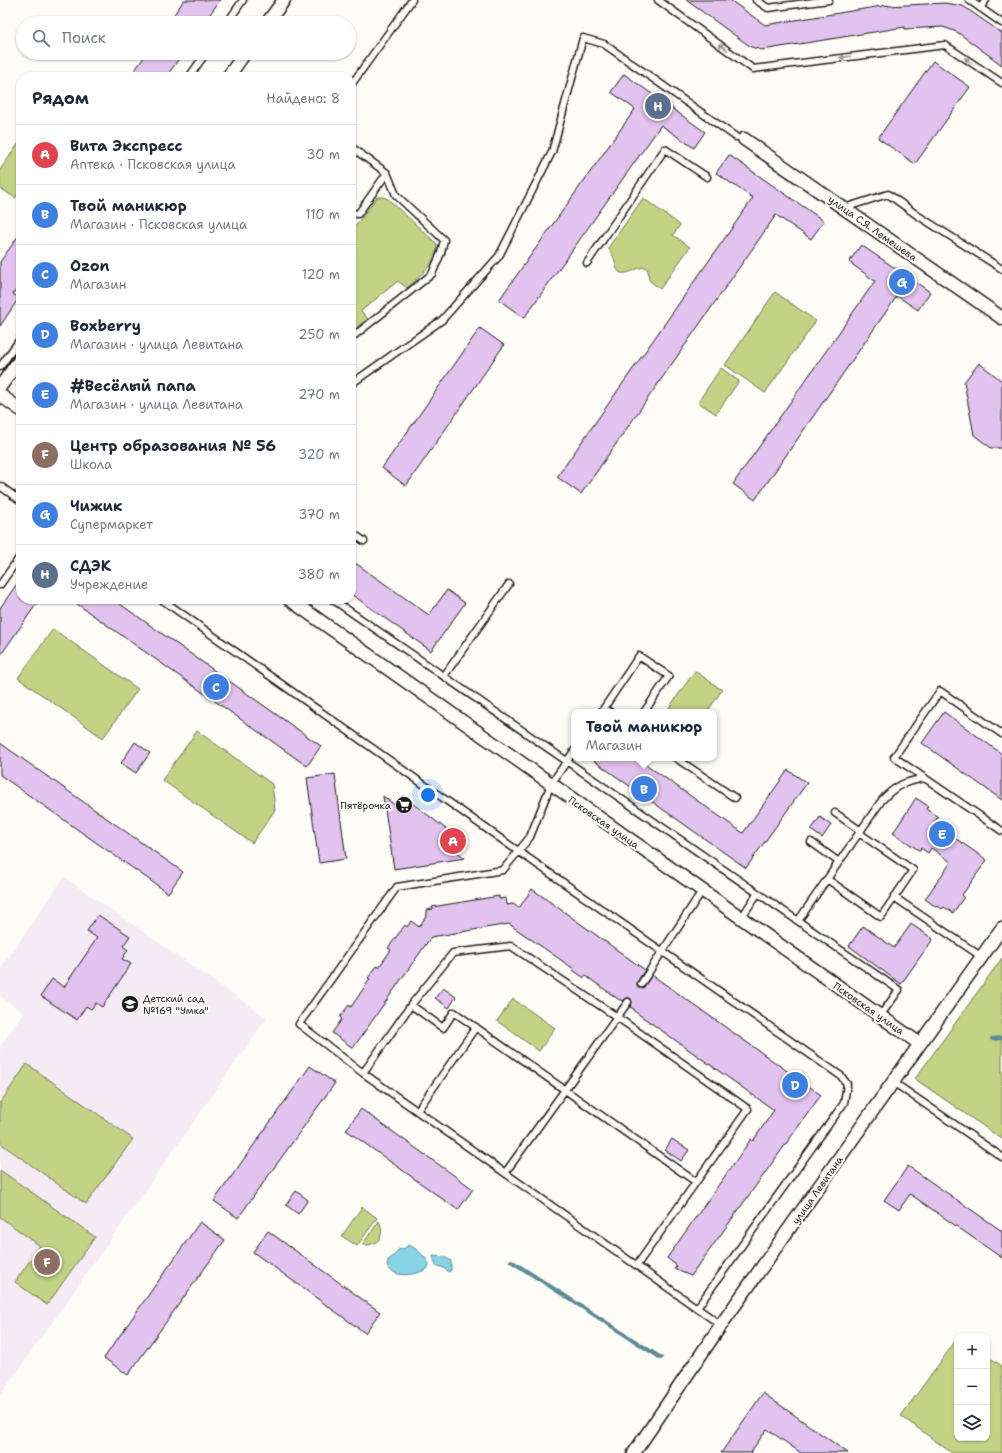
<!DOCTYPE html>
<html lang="ru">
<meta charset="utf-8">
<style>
:root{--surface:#fff;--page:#f2f2f3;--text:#1f2937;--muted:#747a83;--line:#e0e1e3;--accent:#db2777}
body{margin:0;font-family:"Shantell Sans",sans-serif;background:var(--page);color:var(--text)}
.controls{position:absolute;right:12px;bottom:12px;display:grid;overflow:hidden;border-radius:8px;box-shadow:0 1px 3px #0004}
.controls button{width:36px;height:36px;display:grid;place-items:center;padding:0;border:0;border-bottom:1px solid var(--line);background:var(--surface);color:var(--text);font:20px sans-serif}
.you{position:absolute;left:428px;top:795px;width:14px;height:14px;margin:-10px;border:3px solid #fff;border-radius:50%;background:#1a73e8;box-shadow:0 0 0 6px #1a73e833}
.badge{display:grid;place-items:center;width:26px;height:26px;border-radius:50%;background:var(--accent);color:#fff;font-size:13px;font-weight:700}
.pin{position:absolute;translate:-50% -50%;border:2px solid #fff;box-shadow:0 1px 4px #0006}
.popup{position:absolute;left:571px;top:709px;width:146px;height:52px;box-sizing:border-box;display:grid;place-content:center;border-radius:8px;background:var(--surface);filter:drop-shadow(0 1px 3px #0005);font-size:13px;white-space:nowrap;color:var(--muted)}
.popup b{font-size:15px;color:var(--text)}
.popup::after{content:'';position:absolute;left:50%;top:100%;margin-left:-8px;border:8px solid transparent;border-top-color:var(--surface)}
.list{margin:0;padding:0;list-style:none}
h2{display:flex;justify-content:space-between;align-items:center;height:52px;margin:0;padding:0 16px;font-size:17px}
h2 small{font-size:13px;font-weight:400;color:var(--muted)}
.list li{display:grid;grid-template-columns:26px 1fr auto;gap:12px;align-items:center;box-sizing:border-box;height:60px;padding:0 16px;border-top:1px solid var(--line)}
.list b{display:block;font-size:15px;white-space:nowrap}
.list p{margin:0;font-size:13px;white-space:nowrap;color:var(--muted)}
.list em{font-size:13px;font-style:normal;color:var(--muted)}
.icon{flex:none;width:22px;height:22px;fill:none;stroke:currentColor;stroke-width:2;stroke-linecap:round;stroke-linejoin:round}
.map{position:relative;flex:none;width:1002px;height:1453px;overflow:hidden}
.search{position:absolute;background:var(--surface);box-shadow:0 1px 3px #0004;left:16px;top:16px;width:340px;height:44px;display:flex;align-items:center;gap:10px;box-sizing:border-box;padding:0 14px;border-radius:22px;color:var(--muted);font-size:15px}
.panel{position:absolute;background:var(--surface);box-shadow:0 1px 3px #0004;left:16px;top:72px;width:340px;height:532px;border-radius:16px}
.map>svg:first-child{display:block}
.built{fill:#f5ebf4}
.green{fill:#c4d286;stroke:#707751}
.water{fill:#88d4e7;stroke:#5d8a96}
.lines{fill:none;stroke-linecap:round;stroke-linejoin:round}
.stream{stroke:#5d8a96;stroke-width:4}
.building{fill:#e2c2ee;stroke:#1c1c1c}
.lane-casing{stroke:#1c1c1c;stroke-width:9}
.street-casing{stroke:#1c1c1c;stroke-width:15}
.lane{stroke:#fdfcf7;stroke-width:6}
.street{stroke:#fdfcf7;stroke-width:12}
.oneway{fill:#989794}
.labels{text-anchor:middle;stroke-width:4;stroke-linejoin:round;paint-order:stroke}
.street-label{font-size:10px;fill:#1c1c1c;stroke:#fdfcf7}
.poi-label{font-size:10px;fill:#1c1c1c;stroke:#fdfcf7;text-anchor:end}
</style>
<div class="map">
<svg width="1002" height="1453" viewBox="0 0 1002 1453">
<rect width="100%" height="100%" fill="#fdfcf7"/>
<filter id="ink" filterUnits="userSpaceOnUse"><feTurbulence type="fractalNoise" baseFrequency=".025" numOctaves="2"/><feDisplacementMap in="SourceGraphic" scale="8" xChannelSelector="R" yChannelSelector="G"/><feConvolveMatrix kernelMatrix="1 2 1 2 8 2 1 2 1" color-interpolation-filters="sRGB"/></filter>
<g filter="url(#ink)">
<path class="built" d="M64,877l203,141 -267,378v-350l24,-33 -24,-17v-27z"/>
<path class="green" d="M21,140v49l-6,9 -15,-10v-18z
M377,197h6l5,2 49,45c1,18 -17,32 -30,44l-9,-7 -37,30 7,8 -17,12v-99z
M643,198l37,27 -7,10 17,12 -30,42 -11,-9 -1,-10 -3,-3c-6,0 -9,3 -15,5 -16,5 -12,-6 -17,-16 -1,-2 -3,-5 -5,-8z
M775,292l41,29 -51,72 -40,-28z
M721,368l18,13 -23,33 -18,-12z
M53,629l85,60 -35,49 -85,-60z
M695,671l27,19 -15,22h-41z
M197,731l75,53 3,26 -23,33 -90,-63z
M1002,958v181l-87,-60z
M513,999l42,29 -16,23 -42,-30z
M27,1064l106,75 -47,65 -86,-61v-40z
M0,1170l95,67 -48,68 -32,-23 25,-36 -40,-29z
M362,1207l15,11 -20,28 -15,-10z
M379,1221c7,15 -1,25 -17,24z
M957,1339v99h30v-82l15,10v87h-50l-51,-37z"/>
<path class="water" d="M408,1245c7,2 20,13 21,20l-2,4c-12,6 -32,10 -40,-3l1,-6 6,-4 4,-6 7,-2z
M433,1256l11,1 7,4v9l-2,2 -7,-5 -6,-1z"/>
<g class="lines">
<path class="stream" d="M992,1039l10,-1
M511,1261l150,97"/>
</g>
<path class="building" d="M184,0h36l-16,23h-36z
M686,0h44l35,25 123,-20v1l57,-3 18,3 39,27v32l-45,-33 -14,-5 -38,2v-2l-143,23 -11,-3z
M147,53h36l-17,24h-36z
M933,61l37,26 -55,77 -37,-26z
M624,74l81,58 -11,16 -33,-23 -137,193 -25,-18 136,-191 -24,-17z
M729,155l95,66 -13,18 -35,-24 -195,279 -24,-17 196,-279 -37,-25z
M21,232v51l-8,11 6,4 -19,28v-64z
M861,245l69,47 -12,18 -21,-14 -142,204 -22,-16 142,-203 -26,-19z
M480,328l24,17 -98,141 -24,-18z
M979,363l23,18v67h-11l-17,-13 -10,-53z
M351,560l78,55 18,-25 18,13 -34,48 -80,-57z
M21,578v21h19l-40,57v-48z
M70,599h43l208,147 -14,20z
M944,712l58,42v46l-80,-57z
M135,742l15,11 -14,20 -15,-10z
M0,743l183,129 -15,21 -168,-118z
M590,758h47l106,75 45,-63 19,13 -61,85z
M335,774l11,85 -27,4 -12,-85z
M383,796l13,10 7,-10 56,43 -7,9 13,10 -71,11z
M916,798l12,8 -2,3 12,8 -5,6 54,37 -25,35 2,2 -11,16 -9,-6 -2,2 -4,-3 -2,1 -11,-8 26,-37 -20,-14 -3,5 -7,-5 -1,3 -27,-18z
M820,817l11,8 -9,13 -11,-8z
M532,889l113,81 -8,12 1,6h5l9,-13 169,120 -130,181 -17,-7 3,-3 -10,-8 84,-119 2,2 21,-31 -140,-99 1,-1 -5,-3 2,-5 -2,-4h-3l-4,3 -5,-2 -32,-23 -2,2 -11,-8 1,-1 -65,-45 -78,13 -78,111 -21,-15 10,-14 -2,-2 9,-12 2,2 19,-28 -2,-1 9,-12 2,1 12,-17 -3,-2 17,-23 2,2 4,-6 8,6 8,-12v-5l6,-1 -1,-2 67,-11v3l7,-1 1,7 6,-1 6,4z
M98,915l32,21 -7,10 5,4 -6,9 9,5 -29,43 -6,-4 -5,6 -5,-3 -9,14 -36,-24 11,-17 12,8 33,-49 -10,-7z
M911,924l22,15 -32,45 -52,-38 14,-20 31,22z
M443,988l13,9 -7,11 -14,-10z
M310,1066l25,17 -97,135 -24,-17z
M361,1109l112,80 -15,21 -112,-80z
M672,1139l17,11 -8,11 -16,-11z
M908,1166l94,65v27l-92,-64 -11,16 -15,-10z
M296,1191l12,9 -10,14 -12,-9z
M200,1222l25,18 -97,135 -24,-17z
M268,1231l112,81 -15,21 -112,-81z
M763,1393l85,60h-47l-34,-24 -17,24h-29z"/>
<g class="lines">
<defs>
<path id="lane" d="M658,0l95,69 192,-24 57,38
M756,0l12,8 61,-8
M969,0l33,23
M980,8l6,-8
M227,23l16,-23
M189,77l17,-24
M351,85l61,-85
M351,147l36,26 -29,41 -7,-1
M844,208l44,-14 29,21 85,54
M587,263l78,-114 42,28
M351,336l4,-1 77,-61 9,-21 3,-13 -48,-45 -9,-22
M0,367l21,-29
M351,384l91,-64 57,-64 53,-104 31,-114 21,6 132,93
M0,486l21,15
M351,532l13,9
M0,585l21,-30
M161,599l357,252 323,225 6,8 -3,19 -147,205
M332,599l466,322
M444,676l65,-92
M604,708l35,-52 30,20 -25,36
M601,712l3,-4 6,4
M1002,734l-62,-43 -46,66 108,74
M676,758l59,40
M835,813l26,18
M811,842l28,20
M827,879l54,38 32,-47 -54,-37
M894,897l88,60
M741,918l17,-25
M641,984l61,-93
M628,1002l-123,171 216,152
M411,1005l42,-52 58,-7 106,71 131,92 -111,156
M880,1016l19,-26 -101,-69 84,-121c15,-16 23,-18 43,-22
M363,1073l-64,-49 98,-137 106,-17 27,-33 21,-53 23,-33
M893,1082l109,75
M417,1111l59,-84
M505,1173l-142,-100 48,-68 32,23 11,-16 242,170"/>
<path id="street" d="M267,23l17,-23
M228,77l17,-24
M744,139l258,179
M0,387l21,-29
M0,395l21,15
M289,599l631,445
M634,1453l87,-128 281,-397"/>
</defs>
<use href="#lane" class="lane-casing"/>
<use href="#street" class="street-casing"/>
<use href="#lane" class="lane"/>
<use href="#street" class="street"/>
</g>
<defs><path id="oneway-solid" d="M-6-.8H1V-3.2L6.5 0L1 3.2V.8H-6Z"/></defs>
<g class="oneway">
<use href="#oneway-solid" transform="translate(723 47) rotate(-144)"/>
<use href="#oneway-solid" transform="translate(845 57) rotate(173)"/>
<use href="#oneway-solid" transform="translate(969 61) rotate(-146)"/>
</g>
</g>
<defs>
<symbol id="supermarket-disc" viewBox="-11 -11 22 22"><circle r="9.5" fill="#1c1c1c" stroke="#fdfcf7"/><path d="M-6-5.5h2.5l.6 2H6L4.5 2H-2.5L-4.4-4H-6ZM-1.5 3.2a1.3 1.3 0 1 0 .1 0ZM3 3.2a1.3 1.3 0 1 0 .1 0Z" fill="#fff"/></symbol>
<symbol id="school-disc" viewBox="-11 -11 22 22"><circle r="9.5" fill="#1c1c1c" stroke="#fdfcf7"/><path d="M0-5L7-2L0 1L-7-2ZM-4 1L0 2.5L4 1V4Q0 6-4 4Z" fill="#fff"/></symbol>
</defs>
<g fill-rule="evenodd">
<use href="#supermarket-disc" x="394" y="795" width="20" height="20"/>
<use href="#school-disc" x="120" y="994" width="20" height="20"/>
</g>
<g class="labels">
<g class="street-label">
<text transform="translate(873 228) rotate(35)" y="4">улица С.Я. Лемешева</text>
<text transform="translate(604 822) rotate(35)" y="4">Псковская улица</text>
<text transform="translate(869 1008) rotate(35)" y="4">Псковская улица</text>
<text transform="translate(817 1190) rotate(-55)" y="4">улица Левитана</text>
</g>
<g class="poi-label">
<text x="391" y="809">Пятёрочка</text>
<text x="143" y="1002" text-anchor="start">Детский сад<tspan x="143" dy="12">№169 "Умка"</tspan></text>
</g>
</g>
</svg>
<div class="controls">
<button>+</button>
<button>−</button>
<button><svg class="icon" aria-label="layers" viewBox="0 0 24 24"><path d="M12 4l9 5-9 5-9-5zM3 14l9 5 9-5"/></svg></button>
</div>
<div class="you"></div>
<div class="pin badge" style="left:453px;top:841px;background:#e0444e">A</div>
<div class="pin badge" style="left:644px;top:789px;background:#3f7fe0">B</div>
<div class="popup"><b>Твой маникюр</b>Магазин</div>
<div class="pin badge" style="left:216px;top:687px;background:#3f7fe0">C</div>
<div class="pin badge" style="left:795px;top:1085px;background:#3f7fe0">D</div>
<div class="pin badge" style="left:942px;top:834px;background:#3f7fe0">E</div>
<div class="pin badge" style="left:47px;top:1262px;background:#8d6e63">F</div>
<div class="pin badge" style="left:902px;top:282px;background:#3f7fe0">G</div>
<div class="pin badge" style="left:658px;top:106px;background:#5c6f8a">H</div>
<div class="search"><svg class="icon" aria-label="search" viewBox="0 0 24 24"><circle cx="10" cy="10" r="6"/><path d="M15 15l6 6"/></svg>Поиск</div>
<section class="panel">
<h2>Рядом<small>Найдено: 8</small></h2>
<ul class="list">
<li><span class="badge" style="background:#e0444e">A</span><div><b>Вита Экспресс</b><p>Аптека · Псковская улица</p></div><em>30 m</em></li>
<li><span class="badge" style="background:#3f7fe0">B</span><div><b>Твой маникюр</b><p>Магазин · Псковская улица</p></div><em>110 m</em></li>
<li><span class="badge" style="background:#3f7fe0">C</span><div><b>Ozon</b><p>Магазин</p></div><em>120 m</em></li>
<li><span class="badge" style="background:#3f7fe0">D</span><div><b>Boxberry</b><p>Магазин · улица Левитана</p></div><em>250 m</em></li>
<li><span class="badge" style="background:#3f7fe0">E</span><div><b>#Весёлый папа</b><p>Магазин · улица Левитана</p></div><em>270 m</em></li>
<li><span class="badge" style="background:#8d6e63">F</span><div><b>Центр образования № 56</b><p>Школа</p></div><em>320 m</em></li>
<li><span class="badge" style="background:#3f7fe0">G</span><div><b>Чижик</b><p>Супермаркет</p></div><em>370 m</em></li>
<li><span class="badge" style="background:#5c6f8a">H</span><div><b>СДЭК</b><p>Учреждение</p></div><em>380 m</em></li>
</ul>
</section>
</div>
